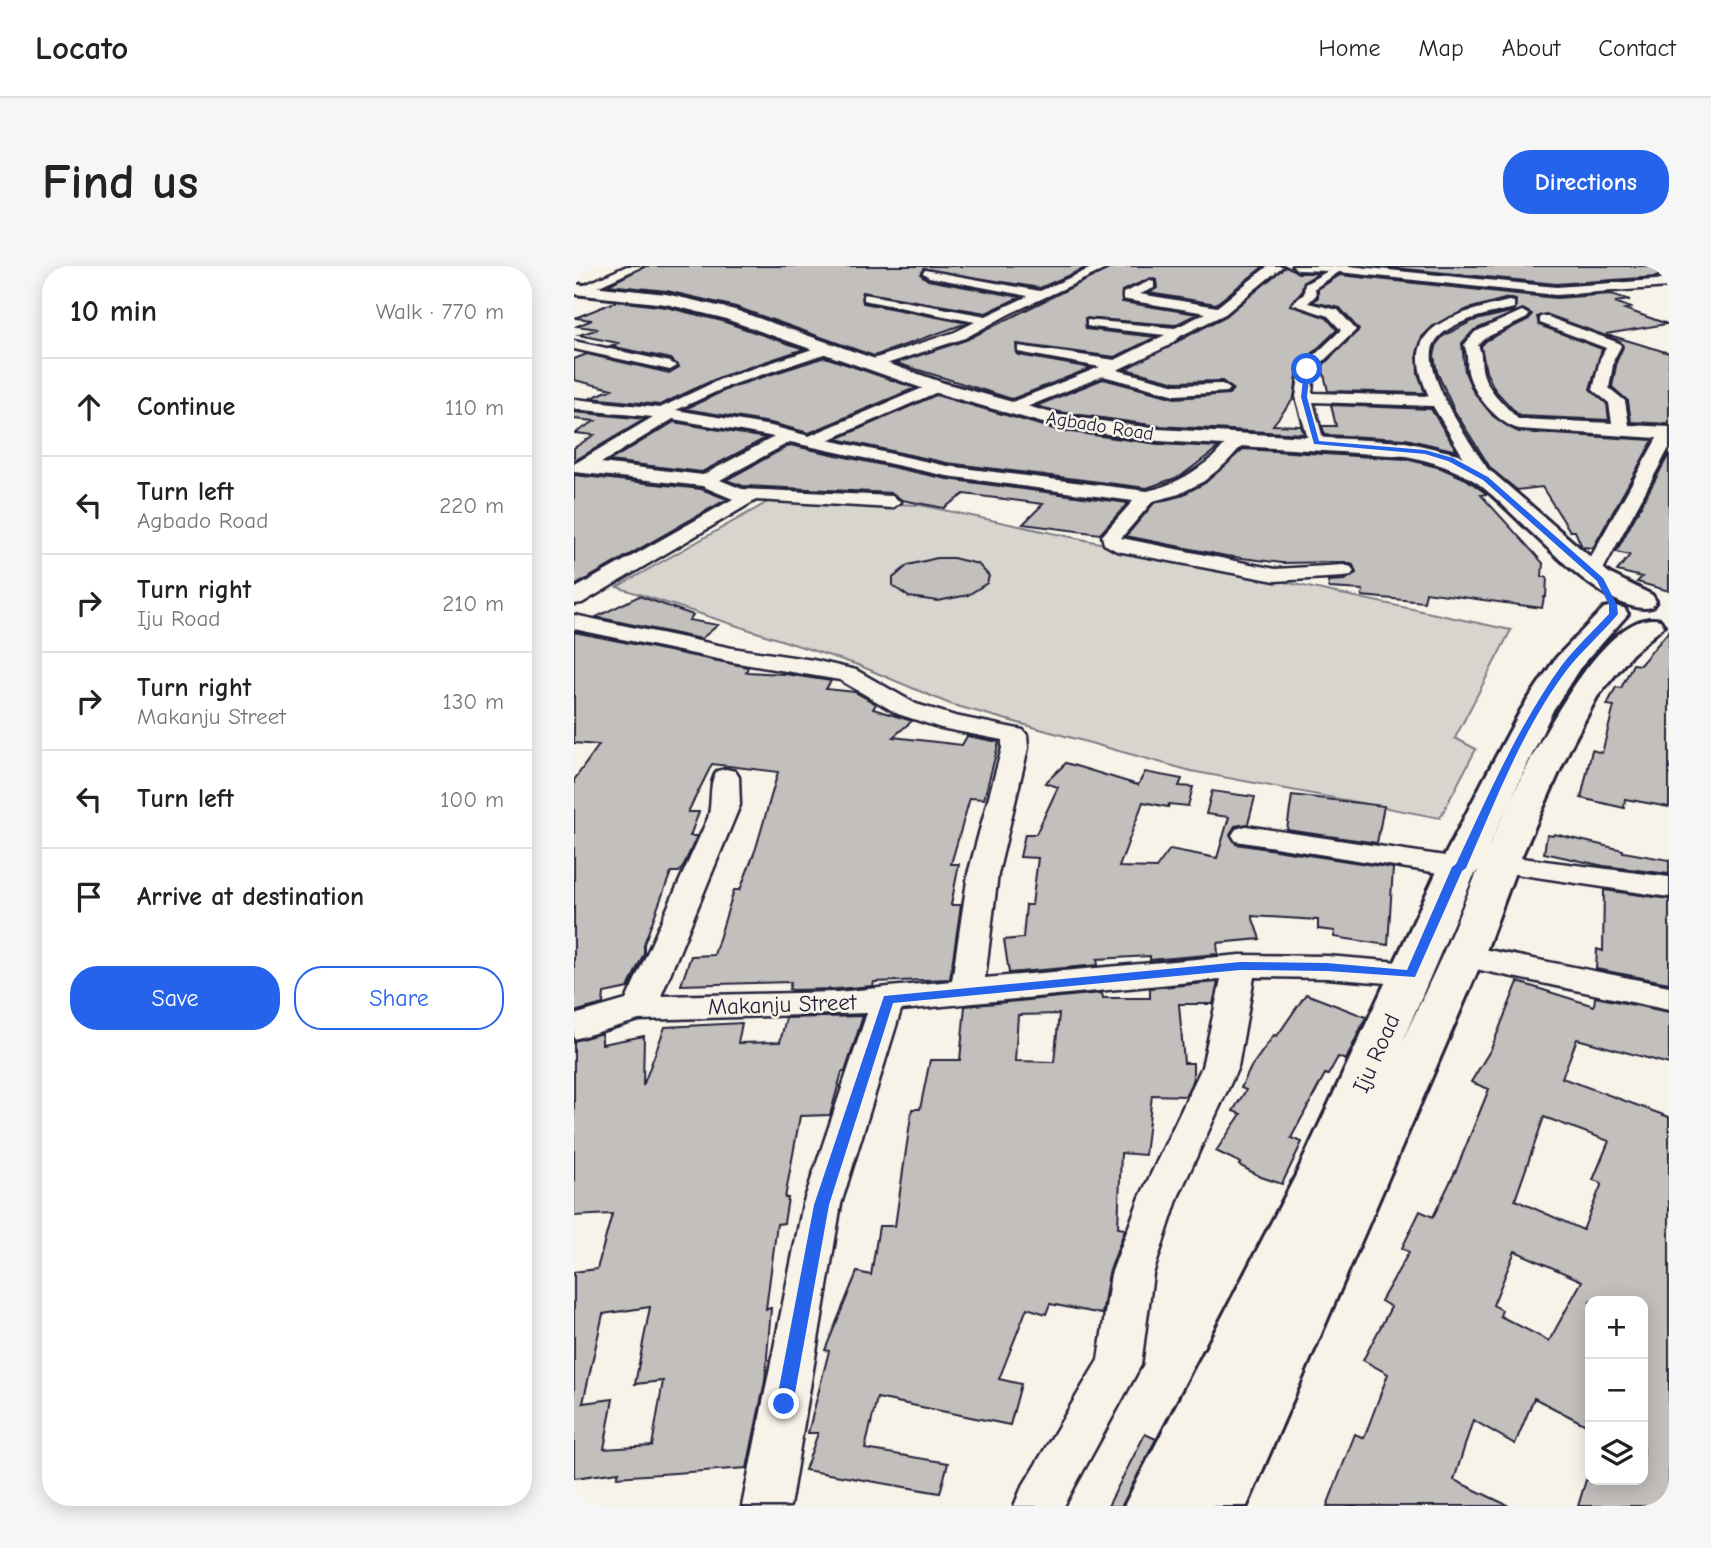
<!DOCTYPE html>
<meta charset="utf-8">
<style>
:root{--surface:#fff;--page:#f6f6f6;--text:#222;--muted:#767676;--line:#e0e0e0;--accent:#2563eb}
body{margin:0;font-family:"Comic Neue",sans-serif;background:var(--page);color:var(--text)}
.controls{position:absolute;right:21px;bottom:21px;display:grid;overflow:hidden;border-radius:14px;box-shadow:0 4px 18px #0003}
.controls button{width:63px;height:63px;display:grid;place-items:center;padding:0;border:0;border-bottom:2px solid var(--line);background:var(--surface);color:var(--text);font:35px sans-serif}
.stop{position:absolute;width:21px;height:21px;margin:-16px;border:5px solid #2563eb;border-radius:50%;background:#fff}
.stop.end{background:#2563eb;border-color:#fff;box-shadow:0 2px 7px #0008}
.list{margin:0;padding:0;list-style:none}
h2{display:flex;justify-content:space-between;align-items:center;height:91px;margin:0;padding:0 28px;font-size:30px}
h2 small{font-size:23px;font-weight:400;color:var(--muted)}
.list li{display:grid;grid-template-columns:46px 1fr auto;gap:21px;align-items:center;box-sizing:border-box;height:98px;padding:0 28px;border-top:2px solid var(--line)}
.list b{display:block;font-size:26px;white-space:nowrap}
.list p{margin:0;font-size:23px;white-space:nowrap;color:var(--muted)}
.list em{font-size:23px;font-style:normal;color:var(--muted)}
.actions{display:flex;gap:14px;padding:21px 28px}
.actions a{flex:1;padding:16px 0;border:2px solid var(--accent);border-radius:28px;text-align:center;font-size:24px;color:var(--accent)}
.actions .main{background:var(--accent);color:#fff}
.icon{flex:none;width:38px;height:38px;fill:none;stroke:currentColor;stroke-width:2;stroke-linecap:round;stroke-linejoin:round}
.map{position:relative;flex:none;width:1095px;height:1240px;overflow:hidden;border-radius:28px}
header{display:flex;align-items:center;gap:42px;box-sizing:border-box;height:98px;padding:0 35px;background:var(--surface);border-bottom:2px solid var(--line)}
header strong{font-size:33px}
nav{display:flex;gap:38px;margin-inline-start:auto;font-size:24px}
.intro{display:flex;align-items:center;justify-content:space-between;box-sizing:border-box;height:168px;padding:0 42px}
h1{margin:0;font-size:49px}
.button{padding:18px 32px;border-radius:28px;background:var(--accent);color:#fff;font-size:24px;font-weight:700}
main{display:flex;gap:42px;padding:0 42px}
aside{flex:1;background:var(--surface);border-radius:28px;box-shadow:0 4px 18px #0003}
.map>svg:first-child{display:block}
.green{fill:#d8d5cf;stroke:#7d7c85;stroke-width:2}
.building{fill:#c2bfbd;stroke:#22223b;stroke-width:2;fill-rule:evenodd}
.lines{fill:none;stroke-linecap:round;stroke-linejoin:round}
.street-casing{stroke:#22223b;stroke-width:5}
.secondary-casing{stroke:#22223b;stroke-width:6}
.street{fill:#f7f3e8;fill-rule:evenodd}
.secondary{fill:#f7f3e8;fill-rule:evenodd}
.route{fill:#2563eb}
.labels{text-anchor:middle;stroke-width:5;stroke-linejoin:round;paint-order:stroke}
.far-street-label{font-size:19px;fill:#22223b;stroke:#f7f3e8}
.street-label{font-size:23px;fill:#22223b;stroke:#f7f3e8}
</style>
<header>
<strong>Locato</strong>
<nav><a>Home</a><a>Map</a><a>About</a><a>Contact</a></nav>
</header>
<div class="intro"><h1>Find us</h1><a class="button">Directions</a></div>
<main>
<aside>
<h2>10 min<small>Walk · 770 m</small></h2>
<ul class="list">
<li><svg class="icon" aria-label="ahead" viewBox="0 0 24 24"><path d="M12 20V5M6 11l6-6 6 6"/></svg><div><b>Continue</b></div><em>110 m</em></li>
<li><svg class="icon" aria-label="left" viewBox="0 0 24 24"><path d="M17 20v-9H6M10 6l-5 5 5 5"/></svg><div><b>Turn left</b><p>Agbado Road</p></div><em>220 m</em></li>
<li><svg class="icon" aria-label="right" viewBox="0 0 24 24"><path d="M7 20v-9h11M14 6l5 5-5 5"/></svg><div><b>Turn right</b><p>Iju Road</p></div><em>210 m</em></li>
<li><svg class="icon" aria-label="right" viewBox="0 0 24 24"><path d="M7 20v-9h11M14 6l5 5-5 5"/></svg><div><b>Turn right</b><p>Makanju Street</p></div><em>130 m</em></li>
<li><svg class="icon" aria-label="left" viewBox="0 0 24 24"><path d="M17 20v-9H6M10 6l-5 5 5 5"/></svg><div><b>Turn left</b></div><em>100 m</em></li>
<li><svg class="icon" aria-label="arrive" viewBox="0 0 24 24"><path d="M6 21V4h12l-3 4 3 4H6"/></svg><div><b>Arrive at destination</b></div></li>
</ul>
<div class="actions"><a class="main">Save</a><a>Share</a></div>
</aside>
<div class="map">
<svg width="1095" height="1240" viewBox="0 0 1095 1240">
<rect width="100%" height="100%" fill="#f7f3e8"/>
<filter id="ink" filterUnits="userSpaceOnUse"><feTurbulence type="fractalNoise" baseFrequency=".0143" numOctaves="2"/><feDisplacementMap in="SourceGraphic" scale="14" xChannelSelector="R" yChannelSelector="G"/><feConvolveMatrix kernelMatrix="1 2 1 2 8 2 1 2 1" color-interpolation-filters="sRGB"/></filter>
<g filter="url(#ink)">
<path class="green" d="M199,233l147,6 591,125 -56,108 21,11 -36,69 -249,-47 -241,-67 -92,-39 -241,-78z"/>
<path class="building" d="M71,0h445l-50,22 -117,-19 -3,5 8,6 92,17 -34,16 -124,-21 1,11 104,20 -93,33 -138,-49 -69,-16 -59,-6z
M540,0h150l-48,38 -67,-11 8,-5 -1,-8 -5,-2 -29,13v11l75,12 -22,11 -90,-7 1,11 70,8 -41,20 -99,-13 2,11 73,13 -79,31 -116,-36 70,-23z
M712,0l12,7h21l-15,9 -3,11 -11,12 37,13 10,12 -39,37 -4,31 -21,27 28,1 3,8 -146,-8 -98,-14 -24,-6 67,-27 72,19 54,-4 4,-5 -11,-8 -46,1 -51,-13 101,-53z
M801,0h294v5l-13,6 -100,7z
M766,9l216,23 55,-4 19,6 -15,2 16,6 -6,1 42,15 -61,10 63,19v71l-38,-2 -3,-21 -16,-14 5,-27 6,-13 -3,-6 -74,-27 -9,3 2,8 63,24 -12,40 17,15 2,16 -90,-4 -24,-26 -9,-18 -5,-26 6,-6 42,-21 3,-5 -9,-5 -49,21 -12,13 3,29 8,19 20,25 17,12 9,4 134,8 -60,108 -11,-1 -7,-16h-5l-28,-44 -25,3 -26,-21 -37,-59 -17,-38 -3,-16 3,-13 6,-7 29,-15 43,-10 1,-11 -8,-2 -40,11 -34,16 -12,12 -5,16 1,20 7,20 -97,-2 -6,-25 37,-36 -19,-22 -27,-6 5,-5v-8z
M43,35l49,6 56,14 82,28 -84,28 -60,28 -69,-7 21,-9 -38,-9v-21l13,-5 82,19 10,-6 -8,-8 -61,-13 8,-3 -39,-8 19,-6 -21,-3 15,-6 -17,-2z
M251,91l90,31 -106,45 -38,-10 -86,-14 47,-22z
M362,129l121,35 101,14 61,3 -38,29 -34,12 -200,-25 -111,-24z
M757,139l100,4 26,42 -51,-12 -81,-4 -3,-9h14z
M0,146l71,7 -71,42v-13l20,-13 -19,-2 20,-12 -21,-2z
M100,156l92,16 -64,34 -93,-11z
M216,179l157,34 181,24 -28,31 -77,-10 20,-20 -79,-10 -20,14 -42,-8 -10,-7 -149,-7 -17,-6z
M669,183l163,10 35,9 25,11 21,15 -6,1 62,68 -1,14h5l-1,20h-2l-2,11 -116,-16 -2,10 -62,-6 1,-6 -34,-2 -1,-7 17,-1 11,-7 -3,-8 -8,-3 -63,1 -56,-7 -100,-20 28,-33 26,-7 25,-13z
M1095,188v137l-32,-9 5,-5 -25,-6 13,-16 -14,-3z
M0,209l127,14 26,10 -153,87z
M363,292h16l25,6 11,12 -2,7 -19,12 -30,6 -29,-4 -16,-11v-8l15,-13z
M65,330l54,19 -4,5 29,5 -17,14 -105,-22z
M1095,365v176l-44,-8 -1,9 -43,-10 11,-48 10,3 12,-47 -7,-1 9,-18 5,1 12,-24 7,1z
M0,366l174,35 -2,5 39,2 46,7 -5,8 29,3 21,12 -3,5 39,12 -19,16 69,8 5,-9 32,6 -15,57 -14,-1 -19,66h8l-8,41h10l-11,74 -76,3 -1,4 -36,3 -44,1 -4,-1 2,-7 -110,3 10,-29 23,-1 20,-65h6l16,-42 22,-76 -66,-8 -24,48h11l-9,24h7l-14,31 -4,5h-8l-27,72v9l-16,35 -24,5 -1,11 -29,8v-232l25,-35 -25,-2z
M492,497l72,22 7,-13 37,7 -3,7 14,1 -5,19 -19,-2 -1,3 -25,-5 -24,65 37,1 14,-19 47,9 12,-41 -23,-3 6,-23 43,6 -7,27 -13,2 -5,8 6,10 157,24 -5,77 -54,-8 1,-6 -17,-2v-9l-66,-4 8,23 -43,4 1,11 -68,6v-4l-53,3 1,6 -89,8 -5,-33 19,-2 3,-33h6l6,-47 -18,-1 5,-23h11l22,-47 -13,-4z
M718,529l92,11 -7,37 -90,-13z
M980,568l69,16v2l46,8v14l-65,-8 -60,-13 3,-18 6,1z
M1030,624l65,9v84l-73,-14 1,-20 6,2z
M644,716l-5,22h-34l5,59h9v17l-8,16 -33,-1 -7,60 -24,-2 -3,75 7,1 -16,44 -7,41 -52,-10 -4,10 -19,-6 -28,71 22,5 -11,41 -133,-27 -12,51 83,14 -8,30 -135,-23 13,-37h-10l21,-82 -4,-1 32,-78 14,3 8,-49h16l17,-117h8l10,-49h30l5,-54 137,-13 1,5h47v-10zM485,748l-5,48 -39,-1 3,-46z
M944,716l76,24 1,-9 74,15v52l-92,-25 -15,39 107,39v389h-91l8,-26h57v-179h-53v126l-56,-29 -19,46 -42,-24 -19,60 55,26h-182l28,-72 9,4 24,-64 -25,-14 28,-53 -10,-6 28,-49 -7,-4 18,-37 13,6 24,-49 32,-79 -18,-7 20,-33zM970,851l65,24 -16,39 9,3 -19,47 -68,-30zM941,985l67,30 -33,60 -49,-25 2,-6 -9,-5z
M732,728l60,23 -20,43 -8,-3 -10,18 -3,-1 -34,64 11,4 -20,42 -21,-7 -22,-12 2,-2 -25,-12 25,-37 -8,-3 13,-21 -5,-2 10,-21 23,-32 3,1z
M289,750l-18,56h-3l-12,43 -30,1 -15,82h3l-4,25 -7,1 -11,85 5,-1 -6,73 -18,87 -130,9 2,-5 -45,6v-206l23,-3 15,-55 -38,2v-175l28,-8v11l42,-8 -1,50 22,-59 77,-4 -4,20 42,-1 6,-24zM76,1041l-15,77 28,-3 -11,65 -48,3 9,-50 -30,4 20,-89z
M571,1168l11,5 -34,67h-14z"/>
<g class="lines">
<defs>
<path id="street" d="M53,0h16l-57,26 -4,1 -6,-4z
M522,0h16l-103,48 -44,24 -88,29 -5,1 -7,-4 2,-3 88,-29 20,-10 -107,-21 -4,-1v-6l122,22 42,-20 -99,-19 -6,-4 2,-3 115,21z
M694,0h15l-58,48 -43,21 -14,11 -51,24 59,15 46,-1 8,5 -3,3 -51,3 -73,-19 -89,36h-12l-2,-3 2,-3 98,-39 -82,-15v-6l97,14 50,-25 -73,-8 -5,-1v-6l88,8 31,-15 -79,-13 -4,-1v-6l27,-12 4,1v6l-14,6 77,13z
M718,0h57l207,21 113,-8v8l-113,8 -217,-23 -24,16 1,7 -8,8 30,7 18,20 -42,40 -2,23 117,3c-34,-72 25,-81 80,-95l5,1v6c-24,6 -65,12 -79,34 -18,30 42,110 59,136l-9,5 -9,-5 -43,-72 -120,-4 11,40 -8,5 -6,-1 -14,-49 4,-28 41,-39 -13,-14 -36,-12 12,-10 1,-10 23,-13 -30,-1z
M948,45l7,4 -2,3 -42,20 -7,7c5,11 2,17 5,28 5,18 22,32 35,46l94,4 -3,-20 -16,-13 7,-31 6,-11 -66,-25v-6l5,-1 74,27 2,3 -7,13 -5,29 16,13 4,24 40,2v21l-70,129h-14l-3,-4 75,-135 -138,-9c-21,-5 -46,-35 -51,-57 -2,-11 1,-17 -4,-27l11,-13z
M0,75l96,21 7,4 -7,4 -96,-21z
M254,78l7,4 -2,3 -102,34 -55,25 95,16 38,10 128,-54 5,2 3,3 -3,3 -114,50 119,26 200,25c25,-5 47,-18 66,-34 8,-7 15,-19 26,-22l8,5 -21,23 -22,18 -25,13 -26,7 -32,37 154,31 69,-4 7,2 3,4 -3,4 -7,2 -69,4 -158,-30 -13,-7 -2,-8 31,-35 -186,-25 -157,-34 -70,38 22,9 150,7 9,6 -9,6 -136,-8 -174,103 -8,1v-15l159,-90 -31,-13 -128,-14v-8l79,-47 -79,-8v-10l86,9 61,-29zM99,153l96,17 5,1 -71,38 -102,-12z
M0,349l158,33 81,12 43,10 60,34 39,12 68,14 4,5 1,13 -30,126 -13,104 255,-23 87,1 84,7 11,3 5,8 -5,8 -11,3 -84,-7 -73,-1 -16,90 -60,130 -25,77 -12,91 -77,141h-50l7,-17 77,-129 13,-86 29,-77 62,-130 19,-88 -320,31 -60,194 -51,302h-48l61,-302 64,-191 -228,7 -65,19v-24l52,-15 82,-182c5,-14 0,-35 9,-47l9,-2 9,2 4,6 1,28 -79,191 176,-4 115,-11 16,-107 34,-126v-8l-61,-12 -43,-14 -58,-34 -108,-18 -158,-33z
M672,560l212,32 10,2 5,7 -5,7 -10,2 -222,-35 -4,-6 4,-6z
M925,589l170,22v20l-180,-27 -5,-6 5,-6z
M889,679l206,41v24l-217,-46 -5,-8 5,-8z"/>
<path id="secondary" d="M0,18l92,10 69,16 209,73 115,32 99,14 248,13 52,12 35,19 117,101 42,21 4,6 -4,6c-50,12 -136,-97 -176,-125 -22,-14 -45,-21 -70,-26l-248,-15 -101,-14 -127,-36 -207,-73 -57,-14 -92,-10z
M1040,340l10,2 4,6 -49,55 -26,41 -67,142c23,-48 110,-248 174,-232l4,6 -32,28 -35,43 -27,51 -52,116 -34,92 -237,550h-123l171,-329 144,-310 45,-88 37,-69 35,-52 48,-50zM904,604l-36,86 -39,84 70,-163z"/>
</defs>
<use href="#street" class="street-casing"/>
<use href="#secondary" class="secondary-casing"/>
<use href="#street" class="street"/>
<use href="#secondary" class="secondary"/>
</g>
</g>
<path class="route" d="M733,102l3,1 -3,28 12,44 106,9 28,8 35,19 115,101 14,27 1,9c-15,18 -33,34 -48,52 -46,59 -74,134 -104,202l-4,3 -47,106 -88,-6 -87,-1 -347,33 -64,202 -36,199 -3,6 -6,2 -6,-2 -2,-6 38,-199 70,-209 356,-34 87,1 80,7 45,-103 4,-3c32,-68 62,-138 106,-199 14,-18 32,-35 47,-51v-9l-12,-24 -114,-101 -35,-19 -23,-7 -111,-10 -13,-47 3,-28z"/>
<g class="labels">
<g class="far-street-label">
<text transform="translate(526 159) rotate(9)" y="7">Agbado Road</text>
</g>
<g class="street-label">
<text transform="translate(208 738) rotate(-2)" y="8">Makanju Street</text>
<text transform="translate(802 787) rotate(-66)" y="8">Iju Road</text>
</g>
</g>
</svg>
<div class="controls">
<button>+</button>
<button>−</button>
<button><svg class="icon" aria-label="layers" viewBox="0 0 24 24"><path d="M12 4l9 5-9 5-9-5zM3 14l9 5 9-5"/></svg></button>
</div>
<div class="stop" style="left:733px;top:103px"></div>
<div class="stop end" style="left:210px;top:1138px"></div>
</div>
</main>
